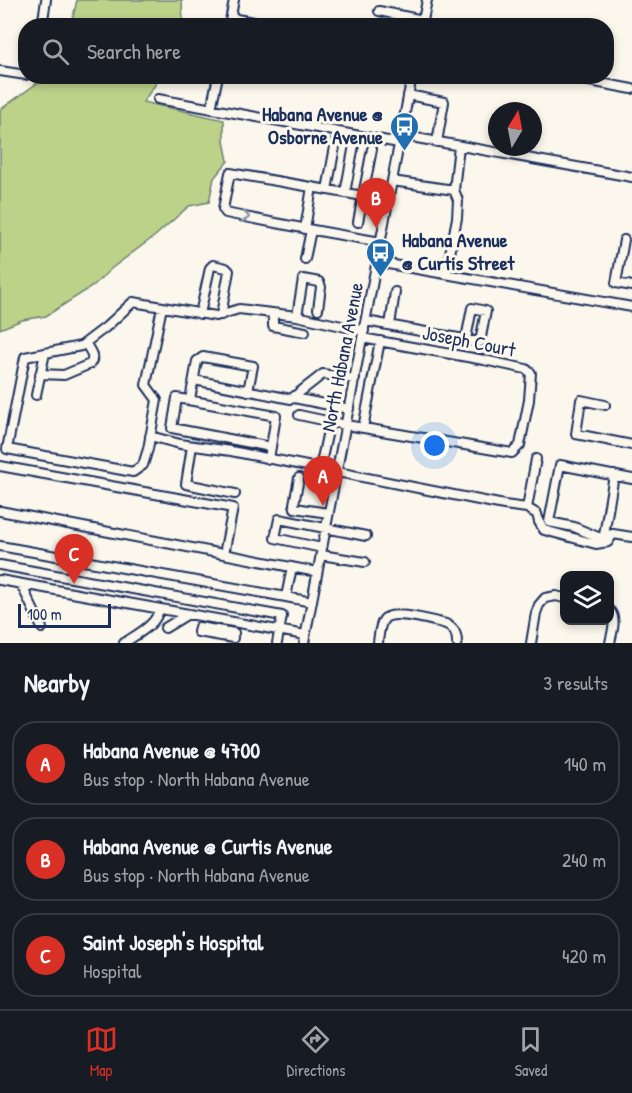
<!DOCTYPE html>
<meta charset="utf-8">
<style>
:root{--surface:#171b24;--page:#20242c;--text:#f1f3f6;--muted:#9ea1a6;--line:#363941;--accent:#d93025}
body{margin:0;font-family:"Patrick Hand",sans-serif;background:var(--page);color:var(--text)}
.controls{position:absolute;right:18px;bottom:18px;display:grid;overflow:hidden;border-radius:12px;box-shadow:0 3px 9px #0003}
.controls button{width:54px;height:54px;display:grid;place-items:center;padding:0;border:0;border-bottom:2px solid var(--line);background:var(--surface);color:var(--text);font:30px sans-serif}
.compass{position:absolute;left:488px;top:102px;width:54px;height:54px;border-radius:50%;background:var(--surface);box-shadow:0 3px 9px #0003;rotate:10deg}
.scale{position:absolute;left:18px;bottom:15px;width:93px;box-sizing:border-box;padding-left:6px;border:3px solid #1b2f5e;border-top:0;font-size:16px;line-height:21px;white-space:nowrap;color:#1b2f5e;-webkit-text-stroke:4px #fbf7ec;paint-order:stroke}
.you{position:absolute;left:435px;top:446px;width:21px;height:21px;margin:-15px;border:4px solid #fff;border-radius:50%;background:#1a73e8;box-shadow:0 0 0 9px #1a73e833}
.badge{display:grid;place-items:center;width:39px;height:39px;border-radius:50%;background:var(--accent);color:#fff;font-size:20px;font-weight:700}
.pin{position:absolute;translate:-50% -50px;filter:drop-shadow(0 2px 3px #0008)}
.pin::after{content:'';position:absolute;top:32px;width:21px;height:18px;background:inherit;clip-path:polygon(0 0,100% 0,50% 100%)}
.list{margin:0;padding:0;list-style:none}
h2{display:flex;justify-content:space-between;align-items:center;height:78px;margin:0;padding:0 24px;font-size:26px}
h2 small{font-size:20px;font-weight:400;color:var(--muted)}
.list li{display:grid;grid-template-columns:39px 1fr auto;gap:18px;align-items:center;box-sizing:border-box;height:84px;margin:0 12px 12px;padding:0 12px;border:2px solid var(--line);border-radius:24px}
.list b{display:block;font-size:22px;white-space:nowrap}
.list p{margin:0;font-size:20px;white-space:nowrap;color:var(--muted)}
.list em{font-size:20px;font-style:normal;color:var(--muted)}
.icon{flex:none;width:33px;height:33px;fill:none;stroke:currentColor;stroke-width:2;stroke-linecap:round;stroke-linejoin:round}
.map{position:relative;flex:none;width:632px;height:643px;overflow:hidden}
.search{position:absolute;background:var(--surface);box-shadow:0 3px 9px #0003;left:18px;right:18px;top:18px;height:66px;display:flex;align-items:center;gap:15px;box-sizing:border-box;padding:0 21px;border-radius:24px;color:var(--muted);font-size:22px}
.sheet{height:366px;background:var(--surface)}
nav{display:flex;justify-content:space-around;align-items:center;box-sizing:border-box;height:84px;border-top:2px solid var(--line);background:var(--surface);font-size:16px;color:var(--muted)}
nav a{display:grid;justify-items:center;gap:3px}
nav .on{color:var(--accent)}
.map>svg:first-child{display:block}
.green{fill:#bcd289;stroke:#6c8074;stroke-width:1.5}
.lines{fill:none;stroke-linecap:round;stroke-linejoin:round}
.minor-casing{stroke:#1b2f5e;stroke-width:12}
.minor{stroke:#fbf7ec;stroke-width:8}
.oneway{stroke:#8b93a5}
.labels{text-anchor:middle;stroke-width:6;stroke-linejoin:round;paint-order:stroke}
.poi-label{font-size:20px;font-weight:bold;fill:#1b2f5e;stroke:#fbf7ec;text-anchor:end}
.street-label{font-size:20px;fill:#1b2f5e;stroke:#fbf7ec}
</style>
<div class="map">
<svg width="632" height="643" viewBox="0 0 632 643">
<rect width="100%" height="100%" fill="#fbf7ec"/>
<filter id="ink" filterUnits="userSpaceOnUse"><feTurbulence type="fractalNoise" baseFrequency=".0167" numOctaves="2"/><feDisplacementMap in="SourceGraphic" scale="12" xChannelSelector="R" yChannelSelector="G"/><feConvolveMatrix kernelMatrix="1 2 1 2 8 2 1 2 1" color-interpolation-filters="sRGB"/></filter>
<g filter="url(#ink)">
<path class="green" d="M77,0h105l1,25h-112z
M60,77h98l-1,5 -14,20 81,18v21l4,20 -14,17 -5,24 -20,4 -34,30 -43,32 -19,18 -47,30 -24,4 -22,9v-219l36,-26z"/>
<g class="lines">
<defs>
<path id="minor" d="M379,11l44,9
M231,18l45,8
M42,26l4,-26
M229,26l5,-26
M422,26l5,-26
M0,71l26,4
M563,76l69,13
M408,95l36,7 -7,40
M158,99l241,44
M211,109l7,-33
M400,135l232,42
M392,181l62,9 5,-44
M327,190l9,-49
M345,193l9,-48
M363,196l6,5 19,3
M358,222l14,-73
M305,229l7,-42
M624,240l-8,43 16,3
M381,242c-52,-9 -104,-18 -155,-29l-3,-4 7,-36 133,23 7,-1 19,3
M305,259l6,-29
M377,262l255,45
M446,274l11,-56 1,-18 -4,-10
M162,307l-16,78 11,15 -9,49 -5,16 -10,7 -126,-23 18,-92 56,-11 25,-19 27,-25 83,14 23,-7 58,7 67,15
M273,313v13l32,6
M200,314l10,-46 3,-3 13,3 3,3 -8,44
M297,316l6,-37 16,3 2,5 -3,22
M366,321l114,21 6,-31 -14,-3 -6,31
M390,325l5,-33
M40,374l24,1 26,-11c6,-7 -1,-15 -5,-21
M194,380l97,19 32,-25 32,5
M36,395l9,-42
M294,398l55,11
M190,400l7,-39 6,-4 50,9 -5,25
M605,405l-24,-5 -5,34 56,11
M299,415l47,10 166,28 8,-8 9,-45 2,-27 -5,-4 -42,-9 -122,-22
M363,428l17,-87
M150,436l30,8 51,7 273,54 23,3 10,6 2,8 5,8 52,14 12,-2 5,-8
M192,446l-6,38 49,10
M269,459l7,-43 -99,-18 -5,30 99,19
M0,466l233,42 -9,46
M320,468l10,-47
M299,478l-5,26 1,4 33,5
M632,479l-72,-14 -11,57 25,5 24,10 15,-3 19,3
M527,508l9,-49
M0,511l317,61
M604,535l10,-60
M0,546l286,51
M322,548l-47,-10 4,-19 87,17
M321,555l44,7
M0,565l282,51 -5,27
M292,567l-6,30 26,5
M0,580l305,55
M21,584l21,44
M610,611c7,9 2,21 0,32
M165,628l23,-14
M233,638l-35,-6 1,-5 35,6
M124,643c13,-9 33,-18 35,-34
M304,643l108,-567
M378,643c1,-8 1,-17 6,-24 9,-10 49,2 62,5 8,4 11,9 11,19
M531,643l5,-30 3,-8 6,-7 11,-2 8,2"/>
</defs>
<use href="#minor" class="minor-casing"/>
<use href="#minor" class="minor"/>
</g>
<defs><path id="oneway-chevron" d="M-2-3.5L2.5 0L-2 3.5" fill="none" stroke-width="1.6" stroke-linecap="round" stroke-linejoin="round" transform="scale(1.5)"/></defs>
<use class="oneway" href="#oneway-chevron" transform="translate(246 217) rotate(12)"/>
</g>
<defs>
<symbol id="bus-pin" viewBox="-11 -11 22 30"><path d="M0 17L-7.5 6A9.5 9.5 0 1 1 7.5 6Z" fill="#1f6fb2" stroke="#fbf7ec"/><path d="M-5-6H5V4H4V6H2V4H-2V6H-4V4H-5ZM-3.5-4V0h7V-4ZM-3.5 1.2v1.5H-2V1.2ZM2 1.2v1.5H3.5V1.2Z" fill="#fff"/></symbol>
</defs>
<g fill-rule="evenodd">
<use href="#bus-pin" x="388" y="110" width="33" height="45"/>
<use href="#bus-pin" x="364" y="236" width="33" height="45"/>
</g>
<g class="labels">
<g class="poi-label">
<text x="383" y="121">Habana Avenue @<tspan x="383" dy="23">Osborne Avenue</tspan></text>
<text x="402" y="247" text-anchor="start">Habana Avenue<tspan x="402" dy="23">@ Curtis Street</tspan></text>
</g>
<g class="street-label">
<text transform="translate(469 341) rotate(11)" y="7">Joseph Court</text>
<text transform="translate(342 357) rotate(-79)" y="7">North Habana Avenue</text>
</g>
</g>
</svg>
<div class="controls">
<button><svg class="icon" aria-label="layers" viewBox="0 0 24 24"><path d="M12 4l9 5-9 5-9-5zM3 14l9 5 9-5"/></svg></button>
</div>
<svg class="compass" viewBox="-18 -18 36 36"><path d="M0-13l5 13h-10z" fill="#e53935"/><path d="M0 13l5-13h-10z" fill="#9ea1a6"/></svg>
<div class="scale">100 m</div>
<div class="you"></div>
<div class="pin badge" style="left:323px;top:506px">A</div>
<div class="pin badge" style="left:376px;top:228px">B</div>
<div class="pin badge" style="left:74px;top:584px">C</div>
<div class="search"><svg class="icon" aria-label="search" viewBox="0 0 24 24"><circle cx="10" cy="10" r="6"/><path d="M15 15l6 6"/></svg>Search here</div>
</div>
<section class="sheet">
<h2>Nearby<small>3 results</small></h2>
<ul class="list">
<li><span class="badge">A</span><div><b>Habana Avenue @ 4700</b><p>Bus stop · North Habana Avenue</p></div><em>140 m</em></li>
<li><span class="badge">B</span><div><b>Habana Avenue @ Curtis Avenue</b><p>Bus stop · North Habana Avenue</p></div><em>240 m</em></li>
<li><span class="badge">C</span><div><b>Saint Joseph's Hospital</b><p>Hospital</p></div><em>420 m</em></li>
</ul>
</section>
<nav>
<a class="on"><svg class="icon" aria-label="map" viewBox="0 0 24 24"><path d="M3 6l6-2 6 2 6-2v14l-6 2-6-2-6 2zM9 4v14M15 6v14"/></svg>Map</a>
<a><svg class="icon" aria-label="directions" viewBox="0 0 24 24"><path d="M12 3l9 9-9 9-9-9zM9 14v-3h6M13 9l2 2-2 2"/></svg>Directions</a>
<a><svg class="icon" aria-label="saved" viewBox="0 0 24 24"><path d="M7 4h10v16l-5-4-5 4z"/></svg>Saved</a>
</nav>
